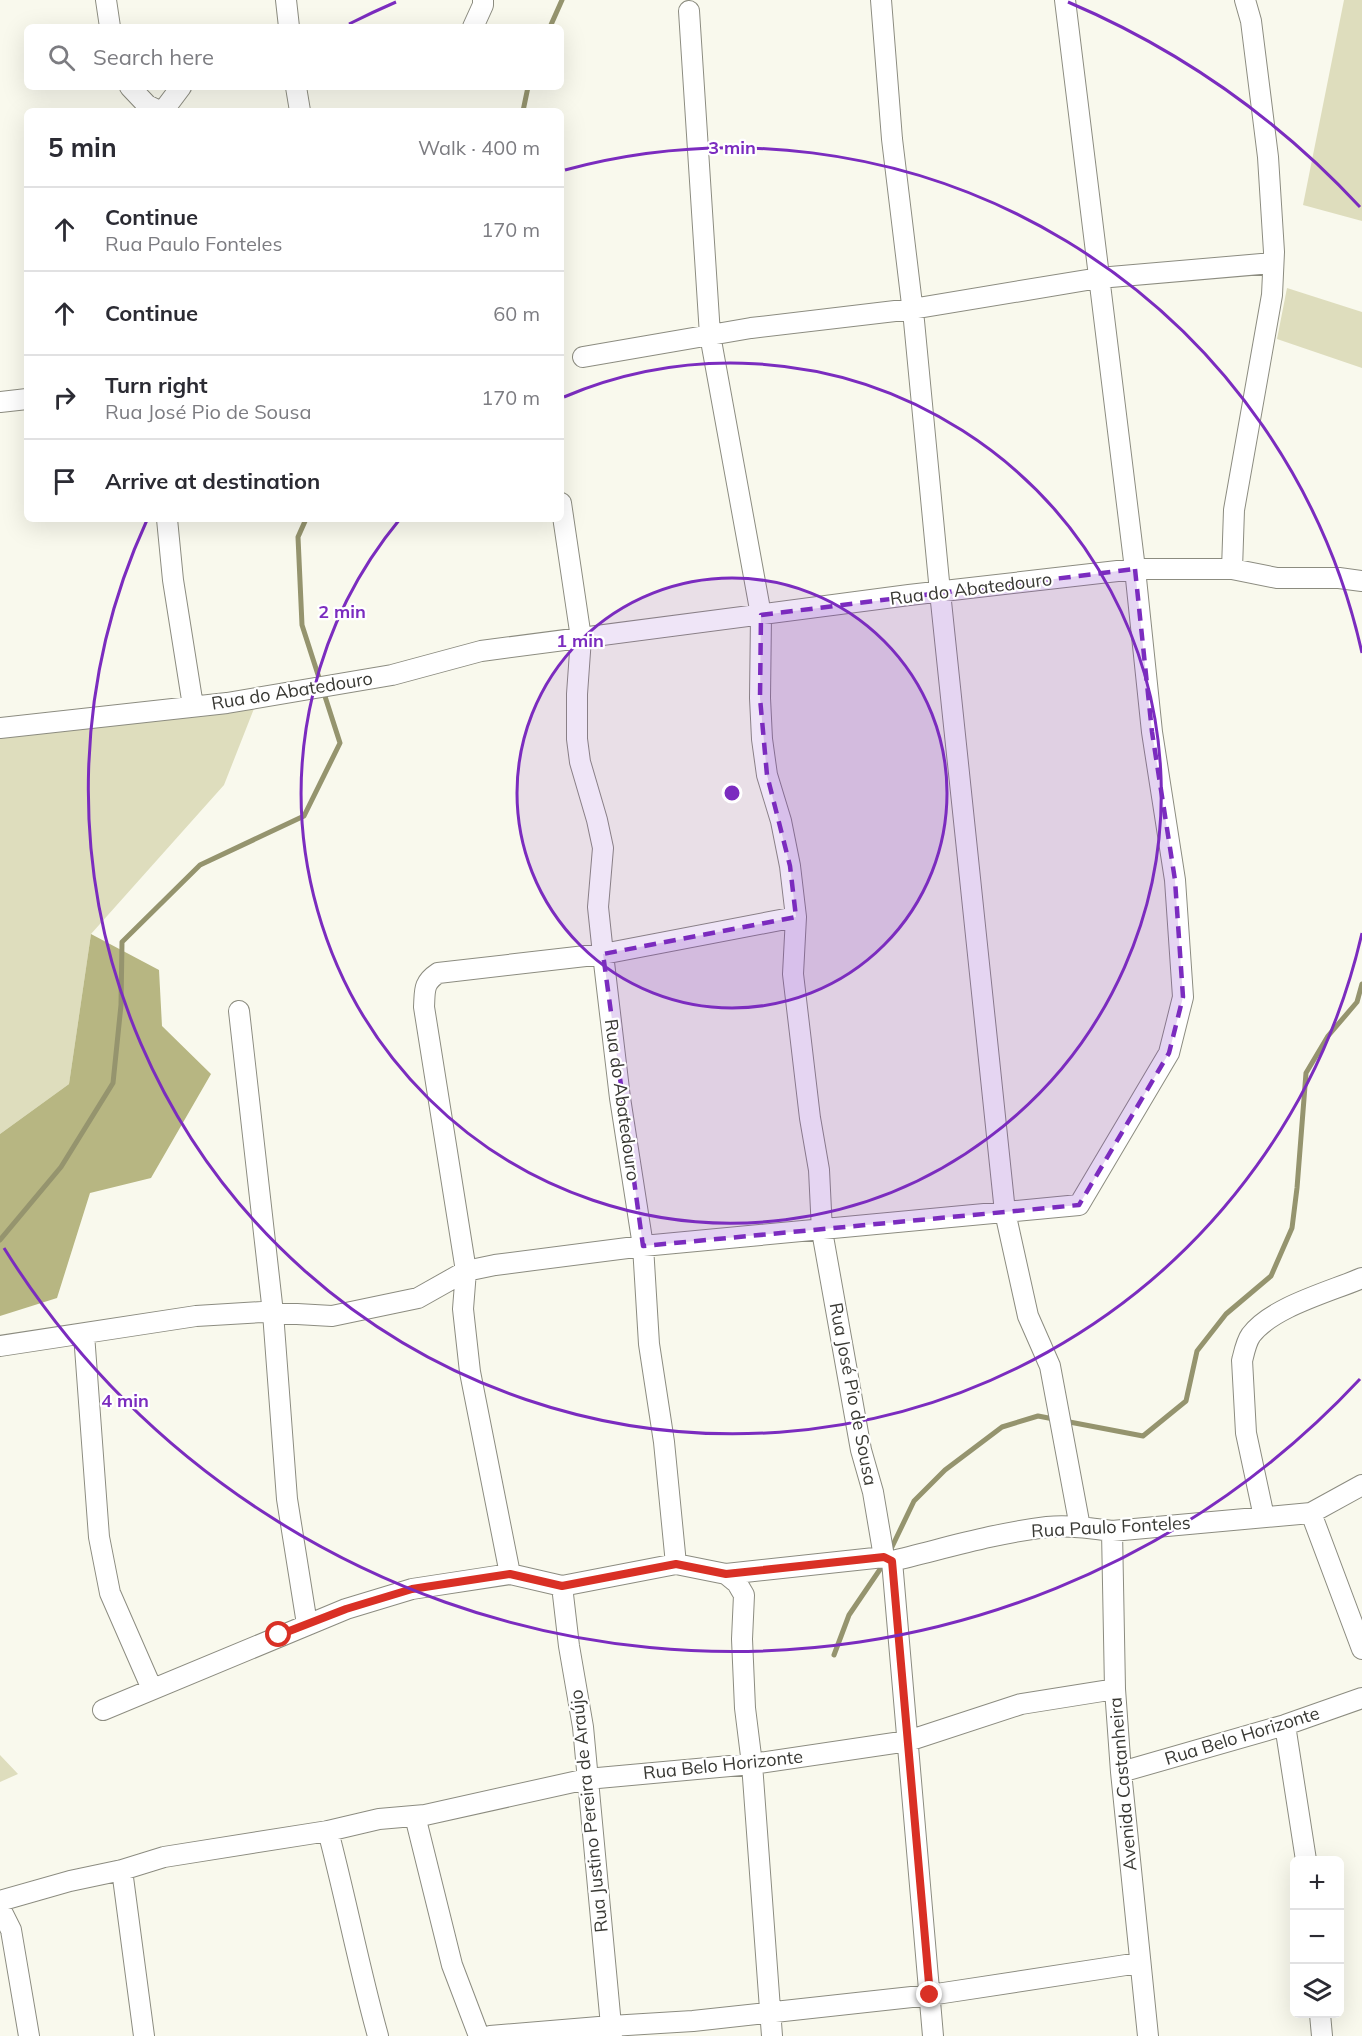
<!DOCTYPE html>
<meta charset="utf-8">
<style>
:root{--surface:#fff;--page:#f2f2f3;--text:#2b2b33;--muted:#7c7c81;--line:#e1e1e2}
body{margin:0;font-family:Mulish,sans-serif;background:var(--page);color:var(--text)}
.controls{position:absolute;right:18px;bottom:18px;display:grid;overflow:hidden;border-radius:9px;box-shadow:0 6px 24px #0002}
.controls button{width:54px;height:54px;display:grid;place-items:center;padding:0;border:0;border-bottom:2px solid var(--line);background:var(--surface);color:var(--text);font:30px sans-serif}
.stop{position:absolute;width:18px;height:18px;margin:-14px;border:4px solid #d93025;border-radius:50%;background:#fff}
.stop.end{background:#d93025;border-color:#fff;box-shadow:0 2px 6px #0008}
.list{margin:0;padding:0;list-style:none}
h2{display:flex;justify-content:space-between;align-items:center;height:78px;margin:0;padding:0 24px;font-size:26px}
h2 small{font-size:20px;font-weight:400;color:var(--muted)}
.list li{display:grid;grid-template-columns:39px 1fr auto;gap:18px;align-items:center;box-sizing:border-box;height:84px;padding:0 24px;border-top:2px solid var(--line)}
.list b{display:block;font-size:22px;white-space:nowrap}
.list p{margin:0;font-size:20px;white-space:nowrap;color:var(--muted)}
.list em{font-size:20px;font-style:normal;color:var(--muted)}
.icon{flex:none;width:33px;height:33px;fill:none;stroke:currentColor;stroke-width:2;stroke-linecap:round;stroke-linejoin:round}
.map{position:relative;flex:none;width:1362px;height:2036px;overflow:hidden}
.search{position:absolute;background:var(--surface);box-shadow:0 6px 24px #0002;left:24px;top:24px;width:540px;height:66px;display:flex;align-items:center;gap:15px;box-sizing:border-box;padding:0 21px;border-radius:9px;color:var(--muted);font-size:22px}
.panel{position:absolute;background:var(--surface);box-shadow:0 6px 24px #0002;left:24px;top:108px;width:540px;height:414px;border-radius:9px}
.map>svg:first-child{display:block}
.green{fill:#deddbd}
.forest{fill:#b7b682}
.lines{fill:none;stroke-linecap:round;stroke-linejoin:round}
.stream{stroke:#95946e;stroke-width:5}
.street-casing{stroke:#8c8c80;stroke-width:22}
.street{stroke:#fff;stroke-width:20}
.route{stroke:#d93025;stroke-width:8}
.marked{fill:#7b2cbf;fill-opacity:0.2;stroke:#7b2cbf;stroke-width:4.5;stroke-dasharray:12 8;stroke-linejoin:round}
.ring{fill:none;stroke:#7b2cbf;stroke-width:3}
.labels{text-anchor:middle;stroke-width:4.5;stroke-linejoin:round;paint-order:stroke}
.street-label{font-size:18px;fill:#383833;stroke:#fff}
.centre{fill:#7b2cbf;stroke:#fff;stroke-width:3}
.ring-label{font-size:18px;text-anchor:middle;font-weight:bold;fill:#7b2cbf;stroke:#fff;stroke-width:4.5;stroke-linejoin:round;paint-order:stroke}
</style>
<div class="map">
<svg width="1362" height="2036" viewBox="0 0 1362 2036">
<rect width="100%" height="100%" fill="#f9f9ed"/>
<path class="green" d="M1344,0h18v221l-59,-16z
M1287,288l75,24v56l-85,-29z
M257,701l-33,84 -133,149 -22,150 -69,50v-399z
M0,1755l18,19 -18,8z"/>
<path class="forest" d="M91,934l68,36 3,56 49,48 -60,104 -61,15 -33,105 -57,18v-182l69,-50z"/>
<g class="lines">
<path class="stream" d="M550,27l12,-27
M523,111l5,-24
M0,1240l61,-73 52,-84 8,-78 1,-63 78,-77 104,-49 36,-73 -38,-118 -4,-88 8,-18
M890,1551l24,-50 31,-31 57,-43 36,-11 105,20 43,-35 11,-50 29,-37 45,-38 21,-48 5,-40 9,-115 22,-37 29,-34 5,-18
M834,1655l15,-40 36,-53"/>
<defs>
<path id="street" d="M106,0l4,27
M286,0l3,27
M881,0l11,139 22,182 26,271 65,620 23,104 22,50 30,161
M689,11l21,324 51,280 -1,83 2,41 5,36 14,46 9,45 6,51 -3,57 17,144 9,52 3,61 39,219 12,42 11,65
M473,27l10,-22v-5
M130,87l17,18 12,6
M296,87l4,24
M163,111l18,-24
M583,357l168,-29 161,-19 187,-31 174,-15
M0,402l27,-3
M561,503l20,135 -4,56v45l3,23 17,58 6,28 -5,59 5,47 17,144 23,148 6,98 15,98 12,122
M167,519l6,61 20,126
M1232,569l2,-59 38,-215 2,-43 -6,-95 -17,-136 -6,-21
M0,728l227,-25 165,-28 89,-24 428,-56 226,-26h97l45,9h62l23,3
M239,1011l34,302 14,186 20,125
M84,1334l15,203 11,56 42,96
M0,1346l196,-30 66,-4 70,4 86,-18 48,-27 29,-6 148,-19 436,-41 90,-152 14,-56 -8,-117 -23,-148 -17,-163 -70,-569
M1242,1360l4,73 18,84
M1242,1361c2,-8 4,-19 9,-26 21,-28 78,-43 111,-57
M1311,1513l51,136
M1112,1531l3,158 6,83 27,264
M892,1561c51,-12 103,-28 155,-34 22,-2 44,1 65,4l199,-18 51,-28
M892,1561l41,475
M510,1574l-40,-202 -7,-63 3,-38 -42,-264c1,-17 -1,-24 14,-34l165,-19 193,-37
M726,1574l11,9 7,12 -2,44 3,69 7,56 20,272
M562,1586l7,60 14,81 29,309
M103,1710l243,-101 66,-20 98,-15 52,12 114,-22 50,10 158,-17 8,4
M1285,1725l21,135
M1121,1772l164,-47 77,-27
M415,1816l37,149 27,71
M328,1831c18,68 31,137 50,205
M122,1870l22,166
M0,1901l70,-20 52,-11 42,-13 164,-26 51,-12 46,-4 162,-36 165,-15 156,-23 113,-37 94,-15
M0,1908l11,22 18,106
M1320,2014l2,22
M490,2036l121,-10 82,-5 237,-26 209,-32"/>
</defs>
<use href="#street" class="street-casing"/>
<use href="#street" class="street"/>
</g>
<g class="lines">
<path class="route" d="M279,1635l67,-26 66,-20 98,-15 52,12 114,-22 50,10 158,-17 8,4 38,434"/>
</g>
<path class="marked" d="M1135,569l17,163 23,148 8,117 -14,56 -90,152 -436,41 -40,-292 193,-37 -6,-51 -23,-91 -7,-77 1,-83z"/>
<circle cx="732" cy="793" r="215" fill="#7b2cbf" fill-opacity=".12"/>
<g class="ring">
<circle cx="732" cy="793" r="215"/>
<path d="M564 397A430 430 0 1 1 400 519"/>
<path d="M1362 933A645 645 0 1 1 147 520M565 170A645 645 0 0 1 1362 653"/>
<path d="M1360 1379A859 859 0 0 1 4 1248M349 24A859 859 0 0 1 396 2M1068 2A859 859 0 0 1 1360 207"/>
</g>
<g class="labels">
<g class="street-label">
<text transform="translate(971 589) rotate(-7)" y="6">Rua do Abatedouro</text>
<text transform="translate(292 691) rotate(-9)" y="6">Rua do Abatedouro</text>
<text transform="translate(622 1100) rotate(82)" y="6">Rua do Abatedouro</text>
<text transform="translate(853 1394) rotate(79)" y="6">Rua José Pio de Sousa</text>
<text transform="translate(1111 1527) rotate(-3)" y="6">Rua Paulo Fonteles</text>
<text transform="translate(1242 1736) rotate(-17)" y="6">Rua Belo Horizonte</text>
<text transform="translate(723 1765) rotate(-6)" y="6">Rua Belo Horizonte</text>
<text transform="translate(1123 1784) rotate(-95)" y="6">Avenida Castanheira</text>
<text transform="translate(589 1811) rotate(-96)" y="6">Rua Justino Pereira de Araújo</text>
</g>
</g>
<circle cx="732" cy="793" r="9" class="centre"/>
<g class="ring-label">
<text x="732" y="154">3 min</text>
<text x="342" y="618">2 min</text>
<text x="580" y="647">1 min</text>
<text x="125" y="1407">4 min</text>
</g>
</svg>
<div class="controls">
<button>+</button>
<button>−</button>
<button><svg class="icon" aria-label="layers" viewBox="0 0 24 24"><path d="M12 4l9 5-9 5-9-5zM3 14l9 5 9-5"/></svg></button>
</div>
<div class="stop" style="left:279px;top:1635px"></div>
<div class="stop end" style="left:930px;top:1995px"></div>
<div class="search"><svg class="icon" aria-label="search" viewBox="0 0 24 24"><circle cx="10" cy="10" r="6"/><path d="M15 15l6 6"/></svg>Search here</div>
<section class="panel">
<h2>5 min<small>Walk · 400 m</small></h2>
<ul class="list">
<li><svg class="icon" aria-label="ahead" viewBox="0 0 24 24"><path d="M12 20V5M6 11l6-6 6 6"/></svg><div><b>Continue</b><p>Rua Paulo Fonteles</p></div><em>170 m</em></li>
<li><svg class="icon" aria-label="ahead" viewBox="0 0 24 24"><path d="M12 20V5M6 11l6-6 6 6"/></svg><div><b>Continue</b></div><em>60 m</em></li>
<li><svg class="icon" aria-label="right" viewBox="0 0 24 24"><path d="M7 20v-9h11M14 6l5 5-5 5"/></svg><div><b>Turn right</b><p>Rua José Pio de Sousa</p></div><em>170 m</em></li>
<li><svg class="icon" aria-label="arrive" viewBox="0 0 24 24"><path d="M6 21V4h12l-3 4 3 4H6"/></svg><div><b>Arrive at destination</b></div></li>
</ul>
</section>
</div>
